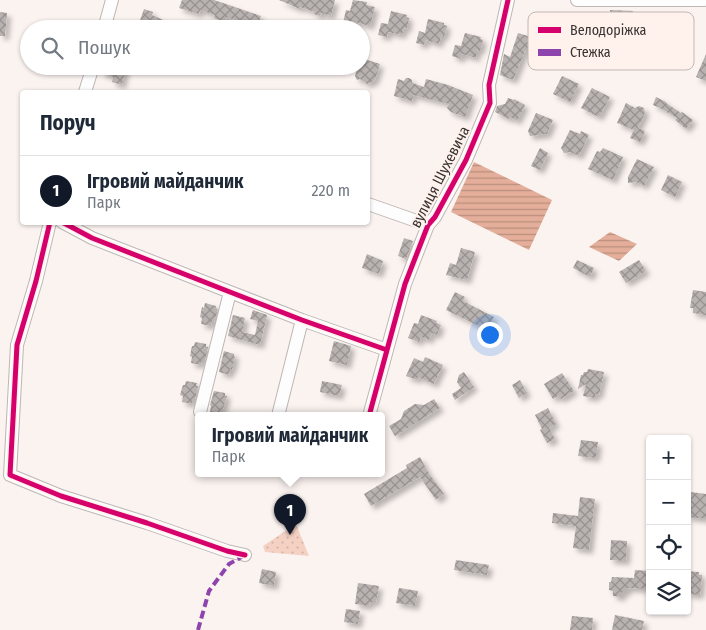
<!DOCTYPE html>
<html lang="uk">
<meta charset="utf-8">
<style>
:root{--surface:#fff;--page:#f2f2f3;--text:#1f2937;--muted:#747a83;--line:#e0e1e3;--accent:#111827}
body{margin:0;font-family:"Fira Sans Condensed",sans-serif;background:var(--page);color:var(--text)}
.controls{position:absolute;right:15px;bottom:15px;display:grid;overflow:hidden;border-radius:5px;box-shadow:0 1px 4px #0004}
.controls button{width:45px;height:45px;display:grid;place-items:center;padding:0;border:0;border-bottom:1px solid var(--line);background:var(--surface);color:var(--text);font:25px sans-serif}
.you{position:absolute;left:489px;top:334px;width:18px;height:18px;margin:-12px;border:4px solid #fff;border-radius:50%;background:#1a73e8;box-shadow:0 0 0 8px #1a73e833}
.badge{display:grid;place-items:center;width:32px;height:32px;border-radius:50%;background:var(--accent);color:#fff;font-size:16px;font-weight:700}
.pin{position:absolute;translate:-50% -41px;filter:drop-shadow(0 1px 2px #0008)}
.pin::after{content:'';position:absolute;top:26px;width:18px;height:15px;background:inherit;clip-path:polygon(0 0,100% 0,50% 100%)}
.popup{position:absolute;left:195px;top:412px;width:190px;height:65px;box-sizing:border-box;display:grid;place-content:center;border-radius:5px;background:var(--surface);filter:drop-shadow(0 1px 4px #0005);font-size:16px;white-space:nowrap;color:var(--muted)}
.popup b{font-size:19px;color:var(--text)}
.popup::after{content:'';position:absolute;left:50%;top:100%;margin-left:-10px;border:10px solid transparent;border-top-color:var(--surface)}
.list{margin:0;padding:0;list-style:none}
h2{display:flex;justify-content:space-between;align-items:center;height:65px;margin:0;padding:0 20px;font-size:21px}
h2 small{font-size:16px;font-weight:400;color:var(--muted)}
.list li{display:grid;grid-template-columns:32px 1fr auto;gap:15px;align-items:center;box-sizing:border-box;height:70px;padding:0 20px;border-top:1px solid var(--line)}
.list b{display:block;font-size:19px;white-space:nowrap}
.list p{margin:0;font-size:16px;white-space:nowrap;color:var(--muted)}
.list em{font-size:16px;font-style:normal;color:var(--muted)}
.icon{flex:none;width:28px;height:28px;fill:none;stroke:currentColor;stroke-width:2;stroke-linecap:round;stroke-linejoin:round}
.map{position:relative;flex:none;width:706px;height:630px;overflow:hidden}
.search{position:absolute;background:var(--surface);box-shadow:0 1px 4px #0004;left:20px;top:20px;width:350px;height:55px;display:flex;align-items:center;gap:12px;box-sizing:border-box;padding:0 18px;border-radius:28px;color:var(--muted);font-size:19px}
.panel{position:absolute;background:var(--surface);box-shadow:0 1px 4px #0004;left:20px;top:90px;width:350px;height:135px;border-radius:5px}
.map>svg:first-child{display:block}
.park{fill:url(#park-dots)}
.water{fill:url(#water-rules)}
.building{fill:url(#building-cross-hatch);filter:url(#shadow)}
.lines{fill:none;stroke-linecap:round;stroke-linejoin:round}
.minor-casing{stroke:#bdb6b4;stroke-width:14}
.minor{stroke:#fefdfd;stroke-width:12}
.quiet{stroke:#8e44ad;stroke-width:4;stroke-dasharray:8 4;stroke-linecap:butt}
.cycleway-casing{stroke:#fff1ec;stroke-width:8}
.cycleway{stroke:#d6006c;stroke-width:5}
.labels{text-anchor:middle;stroke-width:4;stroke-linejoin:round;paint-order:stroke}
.street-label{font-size:15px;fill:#383230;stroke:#fff1ec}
.key{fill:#fff1ec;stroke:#c3b8b4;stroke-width:1}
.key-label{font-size:14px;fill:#383230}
</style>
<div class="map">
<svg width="706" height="630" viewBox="0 0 706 630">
<defs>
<pattern id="park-dots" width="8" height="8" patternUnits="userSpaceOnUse" patternTransform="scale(1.25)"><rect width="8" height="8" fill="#f5d1c4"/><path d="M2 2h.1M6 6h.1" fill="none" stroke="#d3b4a9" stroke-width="1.8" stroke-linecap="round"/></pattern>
<pattern id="water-rules" width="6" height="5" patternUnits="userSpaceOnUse" patternTransform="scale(1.25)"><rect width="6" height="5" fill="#e4ae9a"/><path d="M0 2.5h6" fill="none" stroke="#ba8e7e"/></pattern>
<pattern id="building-cross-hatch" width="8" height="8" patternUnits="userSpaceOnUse" patternTransform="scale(1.25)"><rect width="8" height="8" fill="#b8b2b0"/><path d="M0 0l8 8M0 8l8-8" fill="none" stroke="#979190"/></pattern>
<filter id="shadow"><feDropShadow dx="4" dy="4" stdDeviation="2.5" flood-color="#0004"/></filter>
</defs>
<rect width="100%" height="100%" fill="#fbf3f0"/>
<path class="park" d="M296,524l13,32 -44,-4 -2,-6z"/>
<path class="water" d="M474,162l78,38 -23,50 -78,-38z
M610,232l27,12 -18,17 -30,-14z"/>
<path class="building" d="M182,0h32l47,16 -2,6 17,7h-38l3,-7 -14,-5 -2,5 -11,-4 1,-3 -15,-5 -1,4 -20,-6z
M279,0h56l-4,16 -10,-3 -1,3 -6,-2 1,-2 -15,-5v2z
M353,0l14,2 -1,3 9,2 -5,19 -19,-5v4l-8,-2 3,-13 4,1z
M144,9l9,3 -1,3 11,5 -3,9h-16l-6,-3z
M610,10l23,1v14h-3v8l-18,-1 1,-8h-3z
M391,11l16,4 -1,2 3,1 -2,11 -3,-1 -2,7 -14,-3 -1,5 -9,-2 3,-12 7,1z
M0,12l7,1 -2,23h-5z
M428,19l16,4v2l3,1 -3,11 -3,-1 -2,8 -13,-4 -2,5 -8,-2 3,-12 6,2z
M465,33l16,4 -1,2 3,1 -3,11 -3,-1 -1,8 -14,-4 -1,5 -9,-3 3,-11 6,1z
M518,33l20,6 -5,15 -8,-3 -12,29 -13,-5 4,-21 6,3z
M706,54v27l-10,-4z
M361,58l19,6 -5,16 -5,3 -3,1 -7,-5 -3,1 -2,-4 3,-10h3z
M103,66h23l-4,19 -10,-3 1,-5 -12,-4z
M562,76l17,8 -9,18 -17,-8z
M406,78h3l3,2v3l12,4 2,-8 22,6 25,10 -8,22 -14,-5 -4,-4 2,-4 -36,-9 -1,6 -18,-5 4,-17 6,2z
M592,88l18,9 -11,20 -18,-9z
M656,97l10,5v1l15,10 1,-1 11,8 -7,9 -11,-9 2,-2 -17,-10 -7,-3z
M508,98l6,2v-1l11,6 -8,16 -7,-4 -1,2 -14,-7 2,-6 8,-2z
M626,103l9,5 4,-2 5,2 1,5 -7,15 7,3 -5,11 -10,-4 4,-8 -17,-7z
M536,113l17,7 -6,14 -17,2 -2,-5z
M570,130l10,4 1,-3 8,4 -10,21 -9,-4 -6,1 -3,-5z
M540,148l8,5 -8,17 -9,-4z
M603,148l20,9 -10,23 -25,-11 9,-18 3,1z
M637,159l17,8 -10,19 -8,-4 -8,1v-6z
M668,175l14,7 -7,15 -14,-7z
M404,238l9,3 -7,18 -8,-3z
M461,248l14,4 -8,28 -21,-5 4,-12 6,2z
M367,254l16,7 -4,13 -17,-6z
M577,260l17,8 -4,9 -17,-9z
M639,260l7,11 -20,12 -7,-11z
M693,290l13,2v23l-13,-2v-5h-3z
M455,292l10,5 -2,4 31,16 -7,13 -41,-20z
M205,303l11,3v2l2,1 -4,13 -2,-1 -1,5 -10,-2 1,-6 -2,-1 2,-10 2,1z
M253,310l14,5 -7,30 -32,-9 5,-21 12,3 -3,14 13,3 3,-14 -8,-2z
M421,315l16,6 -1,2 5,2 -4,10 -5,-2 -3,7 -8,-3 -2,5 -11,-4 6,-15 4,1z
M334,341l17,5 -4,19 -18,-4z
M195,342l11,2v3h2l-3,13h-3l-1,5 -10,-2 1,-6 -2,-1 2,-10h2z
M224,351l10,3v2l1,1 -3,13 -2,-1 -1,6 -10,-3z
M425,357l18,8 -9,19 -16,-7 -1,3 -11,-4 8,-18 9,4z
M588,369l16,3 -5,23 -4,-1v4l-12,-2 3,-12 -8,5 3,-14h2l1,-3h3z
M464,372l10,15 -19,13 -3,-6 9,-6 -4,-6 2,-7z
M562,373l12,18 -13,8 -3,-3 -5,3 -9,-15z
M520,380l7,13 -8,5 -7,-13z
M186,381l11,2 -1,3h2l-3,13h-2l-1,5 -10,-2 1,-6 -3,-1 3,-10h2z
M322,381l20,4 -3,11 -19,-4z
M214,391l11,2v3h2l-4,13h-2l-1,5 -10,-2 1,-6 -1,-1z
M434,399l6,9 -45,28 -6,-10 12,-7 3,-8 11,-7 9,1z
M548,408l8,16 -7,4 6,11 -8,4 -7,-13 2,-1 -7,-14z
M581,440l17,2 -2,16 -18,-2z
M420,457l8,15 16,22 -8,6 -16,-23 -49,29 -7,-12 43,-26 -1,-3z
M690,492l16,2v25l-19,-2z
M580,497l15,2 -6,51 -16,-2 3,-22 -24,-3 1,-10 25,3z
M611,540l16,1 -1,20 -16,-1z
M456,560l33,5 -2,10 -33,-5z
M262,569l14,3 -2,14 -15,-3z
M635,570l15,1v17h-3v1l-20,-1v4h-5v5l-9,-1v-5l-4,-1v-8h2l1,-5 22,1z
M687,571l12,1v3h3l-2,20 -13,-1z
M358,583l21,3 -3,16h-6l-1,4 -14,-2z
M399,588l19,3 -3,15 -19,-3z
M346,609l14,2 -2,13 -14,-2z
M615,615l29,6 -2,9h-30z
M572,616l21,2 -1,12h-22z"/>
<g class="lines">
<defs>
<path id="minor" d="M577,0h127
M104,29l8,-29
M85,92l8,-26
M368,204l60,21
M50,222l-14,59 -19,64 -7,130 51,21 86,27 80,28 18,4
M62,222l30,16 138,54 72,28 85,30
M200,412l30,-120
M278,416l24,-96
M369,416l36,-132 23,-59 7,-8 31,-57 24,-57 -1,-18 19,-85"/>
</defs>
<use href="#minor" class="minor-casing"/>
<use href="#minor" class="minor"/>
<path class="quiet" d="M198,630l11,-39 20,-27 16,-9"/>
<defs>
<path id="cycleway" d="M50,222l-14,59 -19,64 -7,130 51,21 86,27 80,28 18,4
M62,222l30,16 138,54 72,28 85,30
M369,416l36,-132 23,-59 7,-8 31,-57 24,-57 -1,-18 19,-85"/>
</defs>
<use href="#cycleway" class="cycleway-casing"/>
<use href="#cycleway" class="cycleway"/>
</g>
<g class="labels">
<g class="street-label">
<text transform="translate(440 177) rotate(-63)" y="5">вулиця Шухевича</text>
</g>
</g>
<rect x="528" y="12" width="166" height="58" rx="8" class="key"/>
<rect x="538" y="27" width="23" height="6" fill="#d6006c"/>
<rect x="538" y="49" width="23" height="7" fill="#8e44ad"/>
<g class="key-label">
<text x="570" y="35">Велодоріжка</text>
<text x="570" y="57">Стежка</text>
</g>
</svg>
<div class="controls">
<button>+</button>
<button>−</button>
<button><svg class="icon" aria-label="locate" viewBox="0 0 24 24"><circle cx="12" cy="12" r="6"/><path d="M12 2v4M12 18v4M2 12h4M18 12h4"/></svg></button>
<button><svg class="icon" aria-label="layers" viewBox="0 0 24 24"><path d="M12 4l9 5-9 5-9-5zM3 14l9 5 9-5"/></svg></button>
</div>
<div class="you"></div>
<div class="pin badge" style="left:290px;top:535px">1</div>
<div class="popup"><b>Ігровий майданчик</b>Парк</div>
<div class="search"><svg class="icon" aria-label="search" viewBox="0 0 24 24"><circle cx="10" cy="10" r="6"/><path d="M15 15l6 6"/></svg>Пошук</div>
<section class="panel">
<h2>Поруч<small></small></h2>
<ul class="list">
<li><span class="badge">1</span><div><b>Ігровий майданчик</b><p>Парк</p></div><em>220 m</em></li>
</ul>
</section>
</div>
